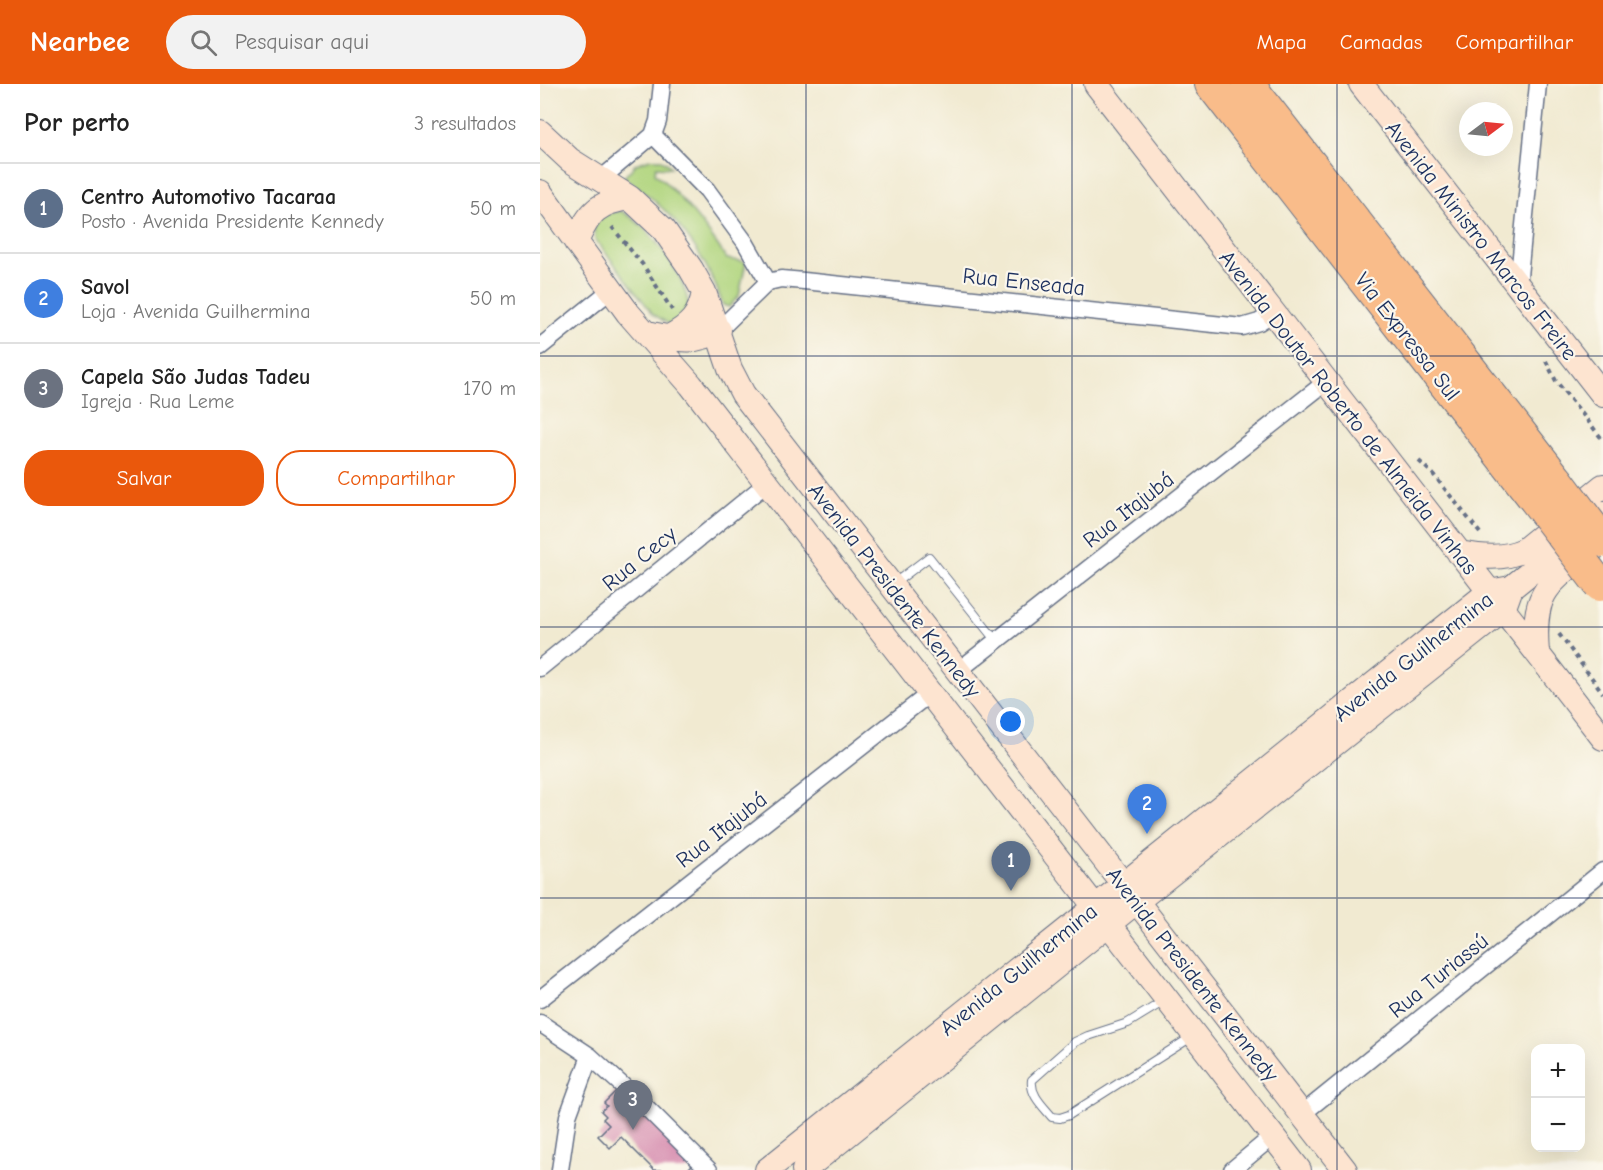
<!DOCTYPE html>
<html lang="pt">
<meta charset="utf-8">
<style>
:root{--surface:#fff;--page:#f2f2f2;--text:#222;--muted:#767676;--line:#e0e0e0;--accent:#ea580c}
body{margin:0;font-family:"Comic Neue",sans-serif;background:var(--page);color:var(--text)}
.controls{position:absolute;right:18px;bottom:18px;display:grid;overflow:hidden;border-radius:12px;box-shadow:0 6px 24px #0002}
.controls button{width:54px;height:54px;display:grid;place-items:center;padding:0;border:0;border-bottom:2px solid var(--line);background:var(--surface);color:var(--text);font:30px sans-serif}
.compass{position:absolute;left:919px;top:18px;width:54px;height:54px;border-radius:50%;background:var(--surface);box-shadow:0 6px 24px #0002;rotate:74deg}
.you{position:absolute;left:471px;top:638px;width:21px;height:21px;margin:-15px;border:4px solid #fff;border-radius:50%;background:#1a73e8;box-shadow:0 0 0 9px #1a73e833}
.badge{display:grid;place-items:center;width:39px;height:39px;border-radius:50%;background:var(--accent);color:#fff;font-size:20px;font-weight:700}
.pin{position:absolute;translate:-50% -50px;filter:drop-shadow(0 2px 3px #0008)}
.pin::after{content:'';position:absolute;top:32px;width:21px;height:18px;background:inherit;clip-path:polygon(0 0,100% 0,50% 100%)}
.list{margin:0;padding:0;list-style:none}
h2{display:flex;justify-content:space-between;align-items:center;height:78px;margin:0;padding:0 24px;font-size:26px}
h2 small{font-size:20px;font-weight:400;color:var(--muted)}
.list li{display:grid;grid-template-columns:39px 1fr auto;gap:18px;align-items:center;box-sizing:border-box;height:90px;padding:0 24px;border-top:2px solid var(--line)}
.list b{display:block;font-size:22px;white-space:nowrap}
.list p{margin:0;font-size:20px;white-space:nowrap;color:var(--muted)}
.list em{font-size:20px;font-style:normal;color:var(--muted)}
.actions{display:flex;gap:12px;padding:18px 24px}
.actions a{flex:1;padding:14px 0;border:2px solid var(--accent);border-radius:24px;text-align:center;font-size:21px;color:var(--accent)}
.actions .main{background:var(--accent);color:#fff}
.icon{flex:none;width:33px;height:33px;fill:none;stroke:currentColor;stroke-width:2;stroke-linecap:round;stroke-linejoin:round}
.map{position:relative;flex:none;width:1063px;height:1086px;overflow:hidden}
header{display:flex;align-items:center;gap:36px;box-sizing:border-box;height:84px;padding:0 30px;background:var(--accent);color:#fff}
header strong{font-size:28px}
nav{display:flex;gap:33px;margin-inline-start:auto;font-size:21px}
.search{width:420px;height:54px;background:var(--page);display:flex;align-items:center;gap:15px;box-sizing:border-box;padding:0 21px;border-radius:33px;color:var(--muted);font-size:22px}
main{display:flex}
aside{flex:1;background:var(--surface)}
.map>svg:first-child{display:block}
.green{fill:#b1d57f;stroke:#66826e;stroke-width:1.5}
.building{fill:#d78eb0}
.lines{fill:none;stroke-linecap:round;stroke-linejoin:round}
.lane-casing{stroke:#667086;stroke-width:10}
.street-casing{stroke:#667086;stroke-width:19}
.secondary-casing{stroke:#667086;stroke-width:26}
.highway-casing{stroke:#667086;stroke-width:34}
.path{stroke:#667086;stroke-width:4;stroke-dasharray:4.5 4.5;stroke-linecap:butt}
.lane{stroke:#fff;stroke-width:8}
.street{stroke:#fff;stroke-width:16}
.secondary{stroke:#fde4d0;stroke-width:24}
.highway{stroke:#f9bc8a;stroke-width:32}
.highway-bridge-casing{stroke:#667086;stroke-width:34;stroke-linecap:butt}
.highway-bridge{stroke:#f9bc8a;stroke-width:32}
.grid{fill:none;stroke:#1b2f5e;stroke-width:1.5;stroke-opacity:0.55}
.labels{text-anchor:middle;stroke-width:4.5;stroke-linejoin:round;paint-order:stroke}
.street-label{font-size:22px;fill:#1b2f5e;stroke:#fbf7ec}
</style>
<header>
<strong>Nearbee</strong>
<div class="search"><svg class="icon" aria-label="search" viewBox="0 0 24 24"><circle cx="10" cy="10" r="6"/><path d="M15 15l6 6"/></svg>Pesquisar aqui</div>
<nav><a>Mapa</a><a>Camadas</a><a>Compartilhar</a></nav>
</header>
<main>
<aside>
<h2>Por perto<small>3 resultados</small></h2>
<ul class="list">
<li><span class="badge" style="background:#5c6f8a">1</span><div><b>Centro Automotivo Tacaraa</b><p>Posto · Avenida Presidente Kennedy</p></div><em>50 m</em></li>
<li><span class="badge" style="background:#3f7fe0">2</span><div><b>Savol</b><p>Loja · Avenida Guilhermina</p></div><em>50 m</em></li>
<li><span class="badge" style="background:#6b7280">3</span><div><b>Capela São Judas Tadeu</b><p>Igreja · Rua Leme</p></div><em>170 m</em></li>
</ul>
<div class="actions"><a class="main">Salvar</a><a>Compartilhar</a></div>
</aside>
<div class="map">
<svg width="1063" height="1086" viewBox="0 0 1063 1086">
<rect width="100%" height="100%" fill="#fbf7ec"/>
<filter id="ink" filterUnits="userSpaceOnUse"><feTurbulence type="fractalNoise" baseFrequency=".0167" numOctaves="2"/><feDisplacementMap in="SourceGraphic" scale="12" xChannelSelector="R" yChannelSelector="G"/><feConvolveMatrix kernelMatrix="1 2 1 2 8 2 1 2 1" color-interpolation-filters="sRGB"/></filter>
<filter id="wash" filterUnits="userSpaceOnUse"><feTurbulence type="fractalNoise" baseFrequency=".008" numOctaves="4" result="noise"/><feDisplacementMap in="SourceGraphic" scale="24" xChannelSelector="R" yChannelSelector="G"/><feGaussianBlur stdDeviation="1.35" result="paint"/><feColorMatrix in="noise" values="0 0 0 0 0 0 0 0 0 0 0 0 0 0 0 0 0 1.4 0 .05"/><feComposite in="paint" operator="in"/></filter>
<g filter="url(#wash)">
<rect width="100%" height="100%" fill="#f1ead1"/>
<path class="green" d="M110,75c9,-1 15,1 21,9l-15,-1 -1,6c29,26 51,54 72,86l19,3 -7,34 -10,11 -6,-2c-18,-54 -52,-96 -99,-128l12,-13z
M81,127c29,16 64,63 68,97l-16,17 -6,-2 -14,-9 -58,-75 -1,-11 7,-13z"/>
<g id="blocks">
<path class="building" d="M79,1004l75,75 -7,7h-33l-33,-33 -11,11 -12,-12 11,-11 -6,-6 3,-3 -5,-5 6,-5 -3,-3z"/>
</g>
</g>
<g filter="url(#ink)">
<use href="#blocks" fill-opacity="0" stroke="#667086" stroke-width="1.5"/>
<g class="lines">
<defs>
<path id="lane" d="M352,501l37,-28 67,84
M624,917l-36,22 -40,13 -13,6 -43,38c-2,15 11,26 20,37l8,1 9,-3 124,-79"/>
<path id="street" d="M113,51l54,55 38,52 23,40
M62,94l51,-43 5,-14 4,-37
M228,198l13,-3 23,2 438,46 17,-5 14,-9
M978,202l20,-202
M179,246l49,-48
M0,263l71,-57
M0,584l227,-185
M418,587l368,-289
M0,915l389,-305
M0,939l50,33 55,50 64,64
M762,1030l301,-243
M20,1086l8,-54 22,-60
M692,1086l41,-34"/>
<path id="secondary" d="M556,0l507,654
M821,0l242,311
M0,48l30,28 60,38 34,32 27,39 13,23 26,77 13,25 602,776
M0,108l88,121 63,72 608,785
M36,158c13,-29 21,-40 54,-44
M107,249c27,5 46,13 72,-3
M129,253c21,-11 31,-21 35,-45
M919,469c23,4 43,7 65,-3l79,-64
M997,569c-5,-63 10,-68 57,-105
M227,1086l722,-578 22,-4 92,-74
M264,1086l333,-269 366,-291 8,-22"/>
<path id="highway" d="M671,0l322,413
M708,0l309,396"/>
</defs>
<use href="#lane" class="lane-casing"/>
<use href="#street" class="street-casing"/>
<use href="#secondary" class="secondary-casing"/>
<use href="#highway" class="highway-casing"/>
<path class="path" d="M72,143l31,38 29,45
M1006,277l10,20 47,59
M879,377l14,13 47,59
M1019,550l44,59"/>
<use href="#lane" class="lane"/>
<use href="#street" class="street"/>
<use href="#secondary" class="secondary"/>
<use href="#highway" class="highway"/>
<defs>
<path id="highway-bridge" d="M1017,396l46,61
M993,413l67,88"/>
</defs>
<use href="#highway-bridge" class="highway-bridge-casing"/>
<use href="#highway-bridge" class="highway-bridge"/>
</g>
</g>
<path class="grid" d="M266,0v1086M532,0v1086M797,0v1086M0,272h1063M0,543h1063M0,814h1063"/>
<g class="labels">
<g class="street-label">
<text transform="translate(942 156) rotate(52)" y="8">Avenida Ministro Marcos Freire</text>
<text transform="translate(484 197) rotate(6)" y="8">Rua Enseada</text>
<text transform="translate(868 252) rotate(52)" y="8">Via Expressa Sul</text>
<text transform="translate(809 328) rotate(52)" y="8">Avenida Doutor Roberto de Almeida Vinhas</text>
<text transform="translate(588 425) rotate(-38)" y="8">Rua Itajubá</text>
<text transform="translate(99 474) rotate(-39)" y="8">Rua Cecy</text>
<text transform="translate(355 506) rotate(52)" y="8">Avenida Presidente Kennedy</text>
<text transform="translate(873 572) rotate(-38)" y="8">Avenida Guilhermina</text>
<text transform="translate(181 745) rotate(-38)" y="8">Rua Itajubá</text>
<text transform="translate(478 885) rotate(-39)" y="8">Avenida Guilhermina</text>
<text transform="translate(653 890) rotate(52)" y="8">Avenida Presidente Kennedy</text>
<text transform="translate(898 891) rotate(-39)" y="8">Rua Turiassú</text>
</g>
</g>
</svg>
<div class="controls">
<button>+</button>
<button>−</button>
</div>
<svg class="compass" viewBox="-18 -18 36 36"><path d="M0-13l5 13h-10z" fill="#e53935"/><path d="M0 13l5-13h-10z" fill="#767676"/></svg>
<div class="you"></div>
<div class="pin badge" style="left:471px;top:807px;background:#5c6f8a">1</div>
<div class="pin badge" style="left:607px;top:750px;background:#3f7fe0">2</div>
<div class="pin badge" style="left:93px;top:1046px;background:#6b7280">3</div>
</div>
</main>
